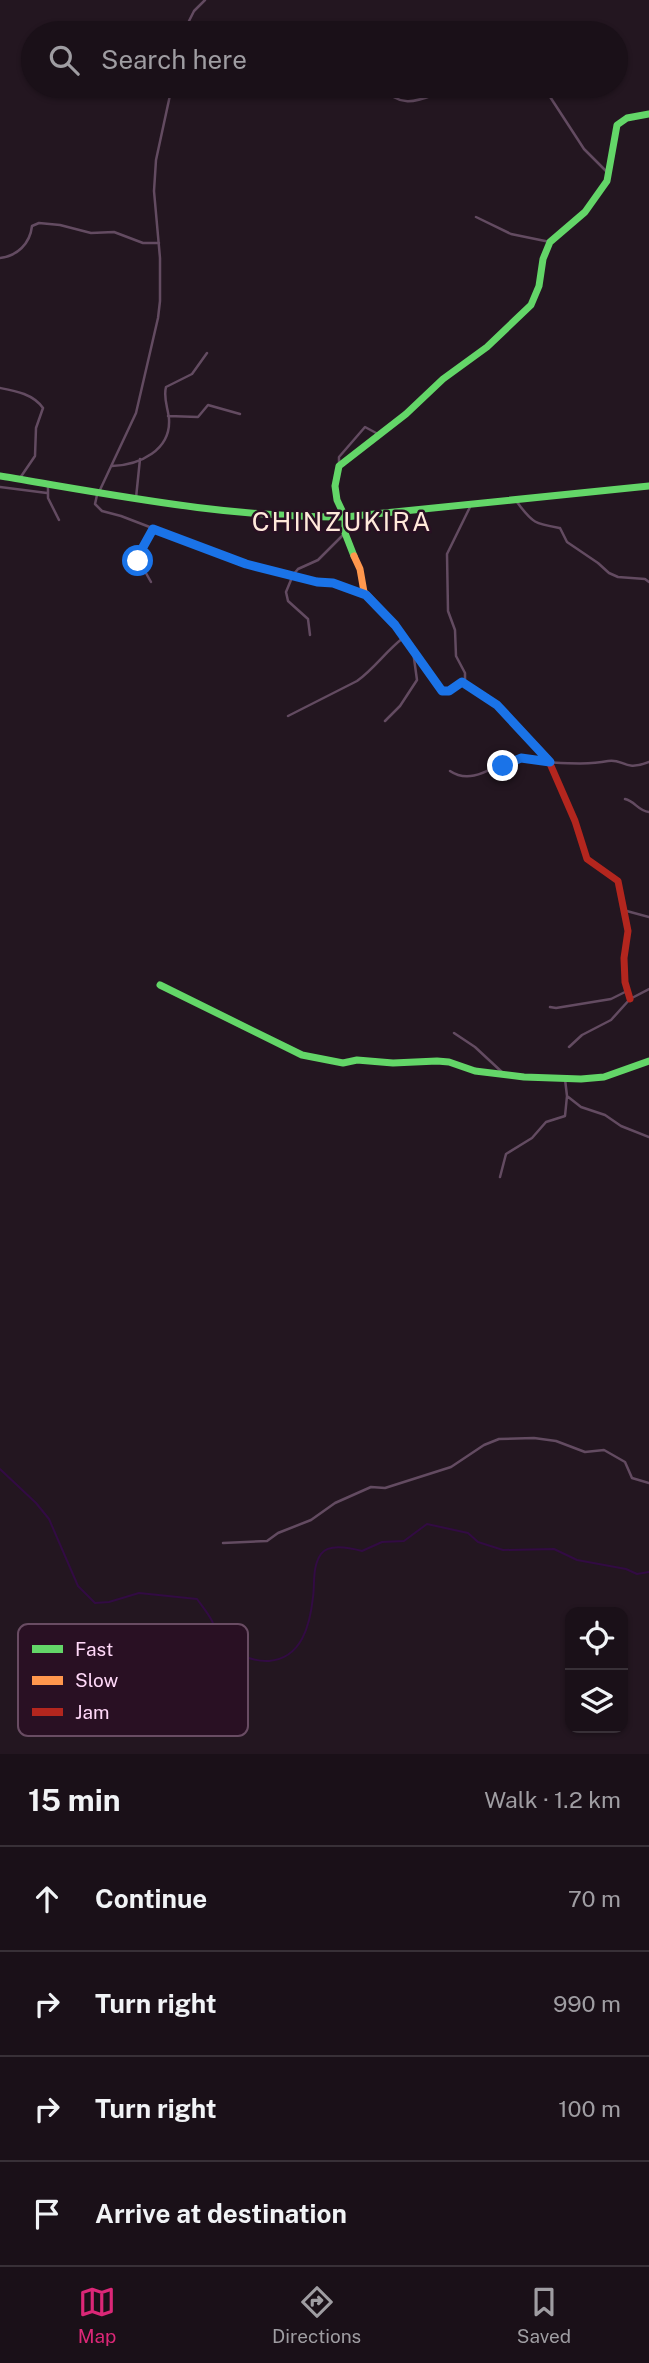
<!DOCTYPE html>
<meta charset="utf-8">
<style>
:root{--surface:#1a1018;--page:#271e25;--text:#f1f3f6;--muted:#9f9da2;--line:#383037;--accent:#db2777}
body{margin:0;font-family:"Public Sans",sans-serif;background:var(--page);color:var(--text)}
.controls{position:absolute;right:21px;bottom:21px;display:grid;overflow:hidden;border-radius:14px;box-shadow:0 2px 5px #0004}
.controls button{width:63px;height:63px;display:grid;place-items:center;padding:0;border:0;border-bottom:2px solid var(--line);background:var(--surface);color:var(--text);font:35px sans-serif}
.stop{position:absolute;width:21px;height:21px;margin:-16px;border:5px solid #1a73e8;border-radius:50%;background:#fff}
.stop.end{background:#1a73e8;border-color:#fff;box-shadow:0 2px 7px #0008}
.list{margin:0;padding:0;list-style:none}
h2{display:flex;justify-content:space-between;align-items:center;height:91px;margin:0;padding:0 28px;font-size:30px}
h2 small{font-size:23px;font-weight:400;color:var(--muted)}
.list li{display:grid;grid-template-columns:46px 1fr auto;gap:21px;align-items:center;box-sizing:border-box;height:105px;padding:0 28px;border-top:2px solid var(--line)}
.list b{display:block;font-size:26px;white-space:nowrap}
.list em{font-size:23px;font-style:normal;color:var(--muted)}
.icon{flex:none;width:38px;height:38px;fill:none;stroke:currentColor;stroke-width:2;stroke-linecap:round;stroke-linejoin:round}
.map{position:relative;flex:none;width:649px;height:1754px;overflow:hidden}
.search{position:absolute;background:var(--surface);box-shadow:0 2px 5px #0004;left:21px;right:21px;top:21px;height:77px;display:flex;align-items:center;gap:18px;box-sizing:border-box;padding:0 24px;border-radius:38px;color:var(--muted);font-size:26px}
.sheet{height:511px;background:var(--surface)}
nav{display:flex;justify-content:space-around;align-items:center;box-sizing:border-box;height:98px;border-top:2px solid var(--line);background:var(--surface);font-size:19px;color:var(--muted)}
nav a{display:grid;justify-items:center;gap:4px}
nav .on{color:var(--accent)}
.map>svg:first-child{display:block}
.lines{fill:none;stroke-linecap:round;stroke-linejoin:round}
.stream{stroke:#320b43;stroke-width:2}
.street{stroke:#634b61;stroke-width:2.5}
.fast{stroke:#63d668;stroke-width:7}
.slow{stroke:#ff974d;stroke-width:7}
.jam{stroke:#b3261e;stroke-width:7}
.route{stroke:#1a73e8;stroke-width:9}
.labels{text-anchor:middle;stroke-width:5;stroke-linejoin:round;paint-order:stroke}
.quarter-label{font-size:26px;letter-spacing:2px;fill:#ffe9da;stroke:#291023}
.key{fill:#291023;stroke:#694c63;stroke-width:2}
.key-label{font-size:19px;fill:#ffd8f8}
</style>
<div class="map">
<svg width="649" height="1754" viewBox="0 0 649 1754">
<rect width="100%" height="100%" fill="#231620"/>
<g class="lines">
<path class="stream" d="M0,1469l36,34 13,16 29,67 17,17 14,-1 30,-9 58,6c5,7 11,14 15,22 3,6 4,14 9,19 11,13 31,22 48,21 33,-3 41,-36 44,-64 2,-14 -1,-30 8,-43 8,-11 30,-6 41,-3l20,-9 22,-1 23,-17 41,9 10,9 25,8 51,-1 23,11 49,9 11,5 12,-2"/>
<path class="street" d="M183,33l11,-22 11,-11
M381,86c21,25 38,14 63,5 7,-3 15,-3 23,-5
M543,86l41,63 24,24
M476,217l35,17 39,8
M0,258c17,-2 30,-14 32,-32l7,-3 21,2 31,8 23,-1 29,11h16
M0,388c16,3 33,6 43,20l-7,20 -1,28 -15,22
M168,416l30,1 10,-12 32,9
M112,466c28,-1 59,-16 57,-47 -1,-11 -6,-21 -3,-32l26,-13 15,-21
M339,466v-9l26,-30 13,7
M0,487l47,6
M48,487v11l11,22
M99,492l37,-79 22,-95 2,-17v-43l-6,-67 2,-31 16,-74
M97,495l-2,9 7,7 19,5 125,48 71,18 16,1 33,12
M136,498l4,-39
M517,502c16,22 19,22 43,26l7,14 31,21 11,10 9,4 27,2 4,3
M151,582l-13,-23 15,-30
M310,635l-2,-16 -20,-18 -2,-9 7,-17 5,-6 20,-9 27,-27
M465,683v-10l-9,-17 -1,-26 -7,-19 -1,-57 23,-47
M288,716l69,-35c17,-12 29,-30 46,-43
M385,721l15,-15 17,-26 -4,-29
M450,771c25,17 50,-12 72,-14 8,0 14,5 21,5 22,1 44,3 65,-1 15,-3 16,11 41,1
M625,799c10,2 13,12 24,13
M623,910l26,7
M550,1007l6,1 55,-9 16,-8
M454,1033l21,14 28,26
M569,1047l13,-12 29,-15 19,-21 19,-10
M565,1079l2,17 14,11 24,8 16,11 28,11
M500,1177l6,-23 26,-16 14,-16 19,-6 2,-20
M223,1543l44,-2 11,-8 33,-13 24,-17 36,-16 14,1 66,-21 33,-22 15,-6 35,-1 22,3 29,11 19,-2 21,12 7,16 17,5"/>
<path class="fast" d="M0,476c115,19 228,42 345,41l304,-31
M354,556l-9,-23v-16l-8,-17 -2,-14 4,-20 67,-52 37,-35 44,-32 44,-42 8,-19 4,-27 7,-17 35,-30 22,-31 10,-56 10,-7 22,-4
M160,985l142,70 41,8 14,-3 36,3 44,-2 12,1 26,9 49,6 57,2 23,-2 45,-16"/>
<path class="slow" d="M354,556l6,13 4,23 31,33 46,65 8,1 13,-9 25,16"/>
<path class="jam" d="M487,698l10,7 51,54 27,62 12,38 31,22 10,50 -4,27 1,24 5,17"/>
</g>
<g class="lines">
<path class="route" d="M138,561v-5l15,-27 93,35 71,18 16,1 33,12 29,30 47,66h7l13,-9 35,23 53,57 -29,-4 -18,8"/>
</g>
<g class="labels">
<g class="quarter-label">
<text x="342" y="531">CHINZUKIRA</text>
</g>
</g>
<rect x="18" y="1624" width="230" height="112" rx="10" class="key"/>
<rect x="32" y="1645" width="31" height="8" fill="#63d668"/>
<rect x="32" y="1676" width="31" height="9" fill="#ff974d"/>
<rect x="32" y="1708" width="31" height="8" fill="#b3261e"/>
<g class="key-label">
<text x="75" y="1656">Fast</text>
<text x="75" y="1687">Slow</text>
<text x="75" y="1719">Jam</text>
</g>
</svg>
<div class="controls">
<button><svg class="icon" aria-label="locate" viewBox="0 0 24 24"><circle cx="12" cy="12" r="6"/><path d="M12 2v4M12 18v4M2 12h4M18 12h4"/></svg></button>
<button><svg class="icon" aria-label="layers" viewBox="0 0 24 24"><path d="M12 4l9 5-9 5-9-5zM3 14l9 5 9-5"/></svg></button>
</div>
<div class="stop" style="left:138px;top:561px"></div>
<div class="stop end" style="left:503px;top:766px"></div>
<div class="search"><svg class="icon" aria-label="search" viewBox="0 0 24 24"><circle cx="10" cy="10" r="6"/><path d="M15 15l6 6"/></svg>Search here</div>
</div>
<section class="sheet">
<h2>15 min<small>Walk · 1.2 km</small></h2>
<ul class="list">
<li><svg class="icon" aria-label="ahead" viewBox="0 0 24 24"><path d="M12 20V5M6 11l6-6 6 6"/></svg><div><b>Continue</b></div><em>70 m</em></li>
<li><svg class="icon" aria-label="right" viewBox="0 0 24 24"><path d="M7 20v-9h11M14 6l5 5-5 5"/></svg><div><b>Turn right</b></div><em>990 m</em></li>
<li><svg class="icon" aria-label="right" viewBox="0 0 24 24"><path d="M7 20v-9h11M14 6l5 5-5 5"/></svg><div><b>Turn right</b></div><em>100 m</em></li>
<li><svg class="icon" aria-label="arrive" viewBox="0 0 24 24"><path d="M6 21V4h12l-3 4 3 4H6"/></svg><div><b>Arrive at destination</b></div></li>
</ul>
</section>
<nav>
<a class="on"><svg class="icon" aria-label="map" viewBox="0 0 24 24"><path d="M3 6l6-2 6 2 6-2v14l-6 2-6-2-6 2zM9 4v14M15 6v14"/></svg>Map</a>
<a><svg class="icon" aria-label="directions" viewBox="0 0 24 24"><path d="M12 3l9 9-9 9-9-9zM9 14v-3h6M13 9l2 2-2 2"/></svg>Directions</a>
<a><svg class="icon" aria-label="saved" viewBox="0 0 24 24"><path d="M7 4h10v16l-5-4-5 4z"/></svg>Saved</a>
</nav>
